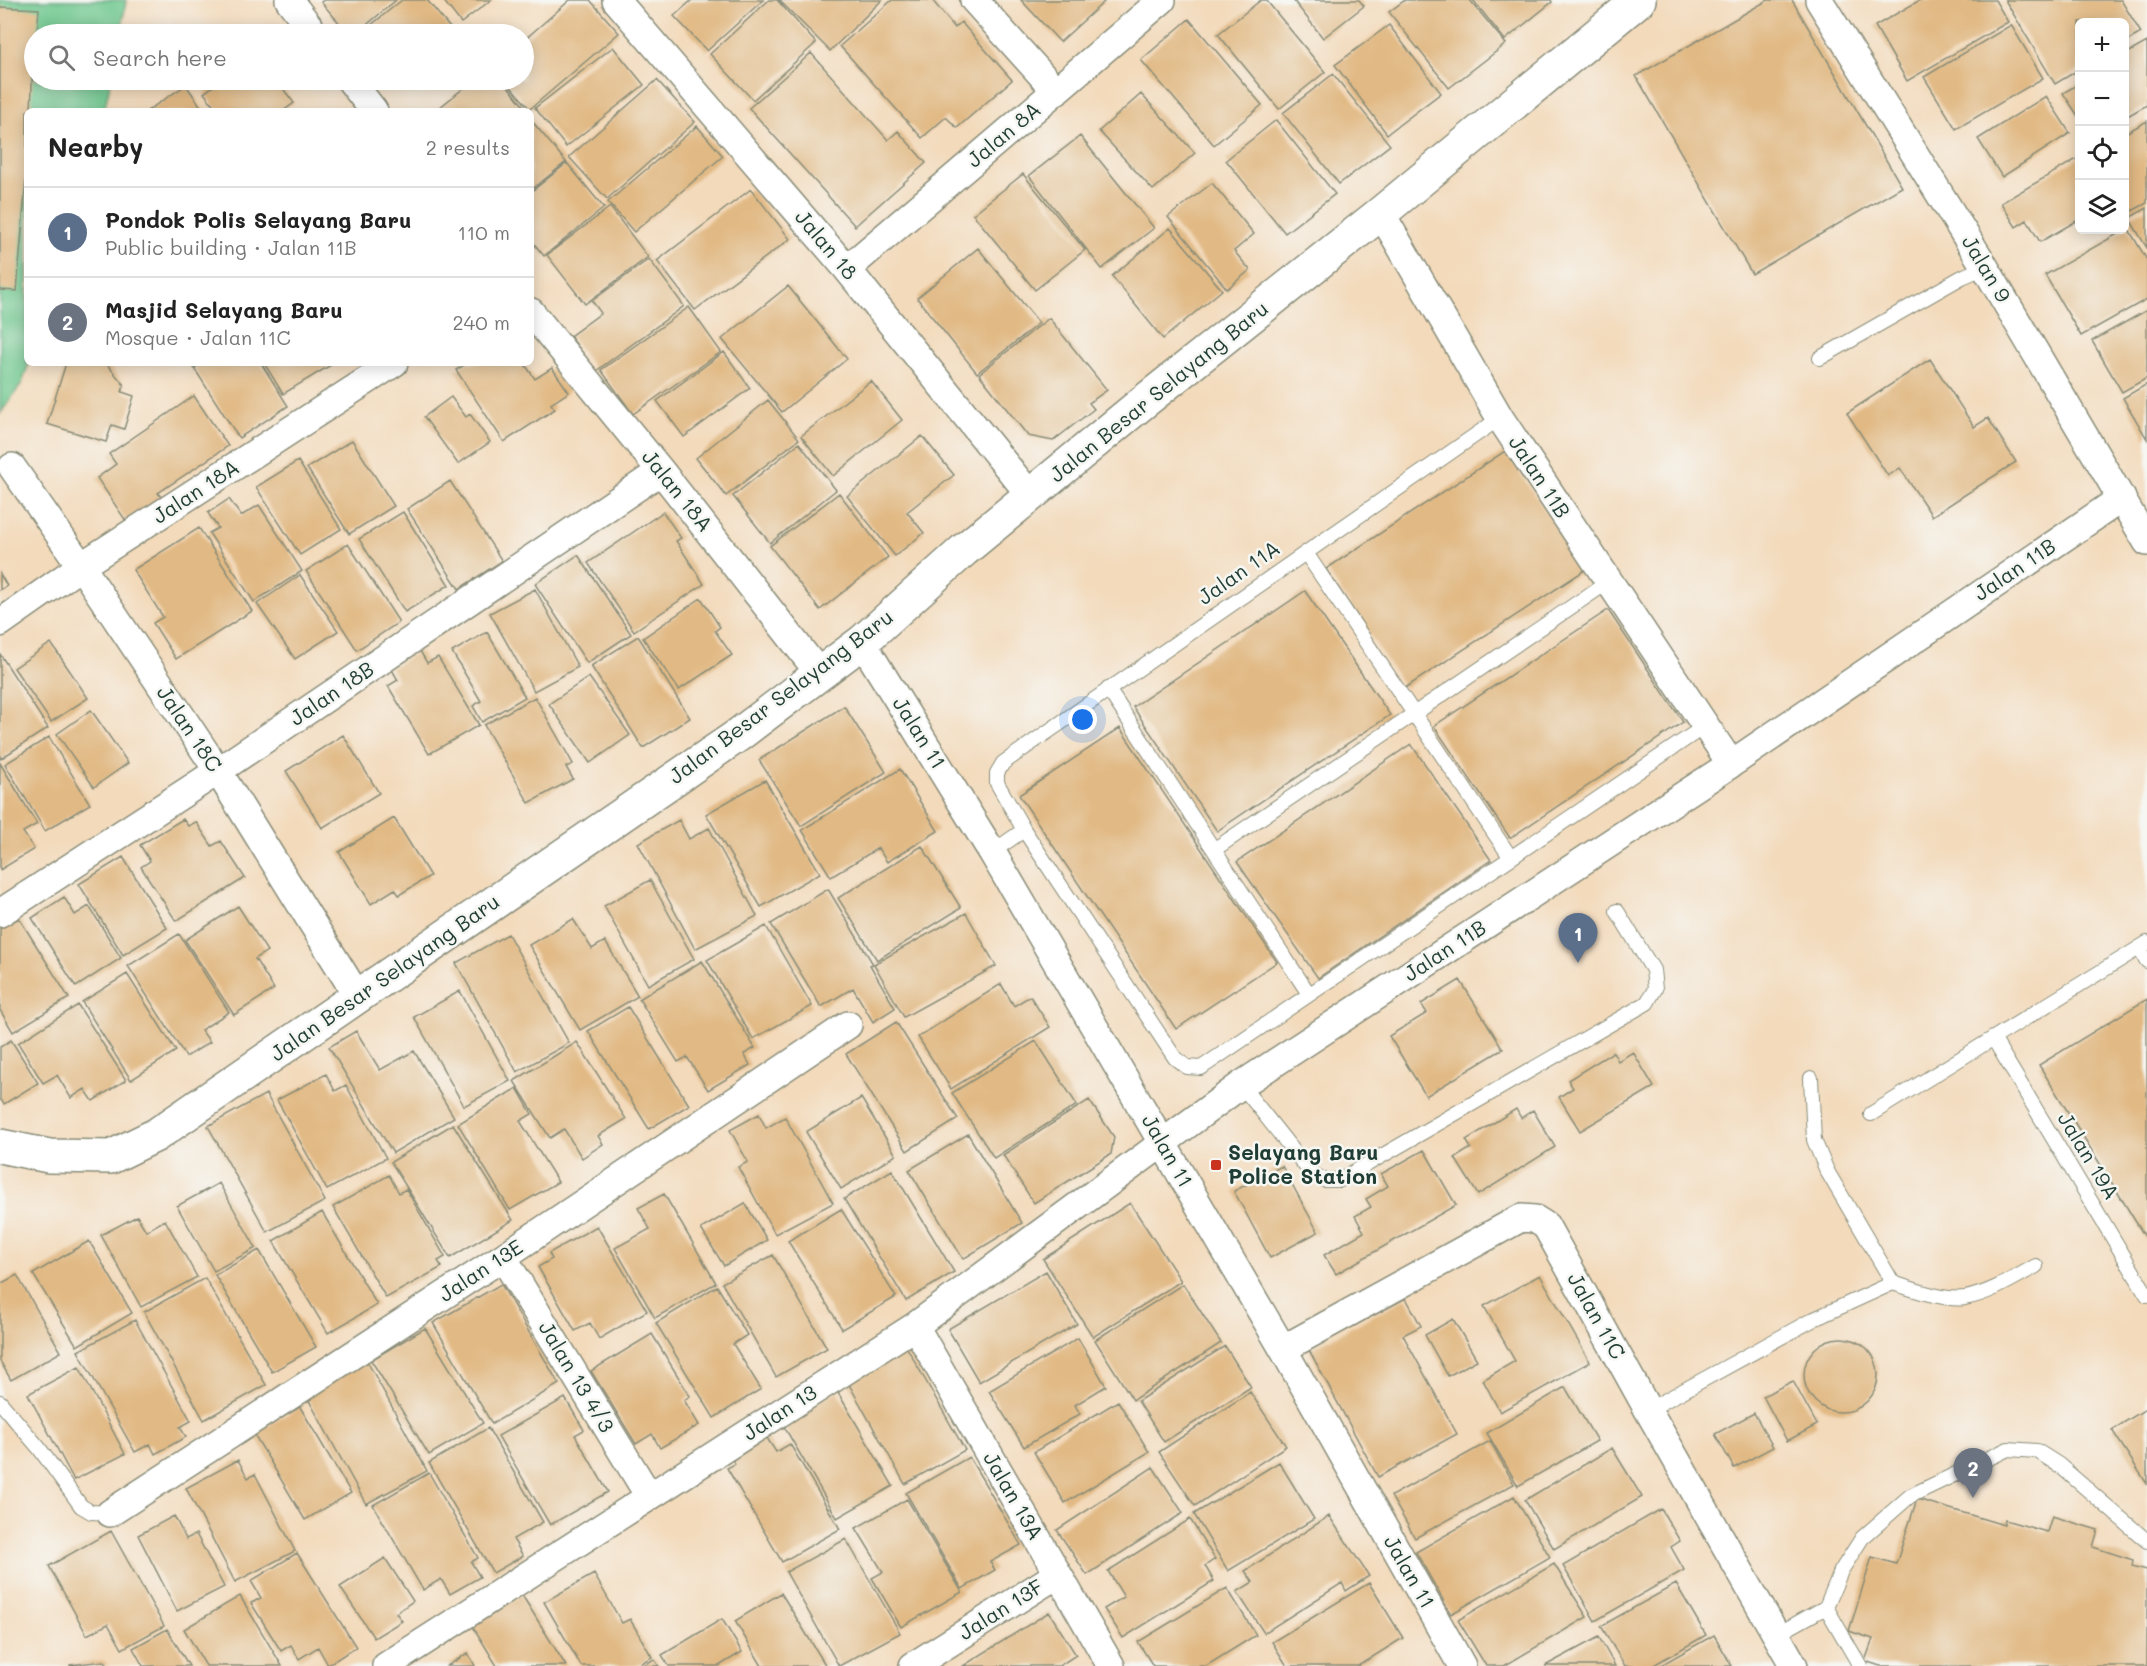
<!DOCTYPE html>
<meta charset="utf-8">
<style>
:root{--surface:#fff;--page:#f6f6f6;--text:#222;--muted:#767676;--line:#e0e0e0;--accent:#c8321e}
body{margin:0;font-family:Mali,sans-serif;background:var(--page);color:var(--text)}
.controls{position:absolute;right:18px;top:18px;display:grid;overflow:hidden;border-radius:9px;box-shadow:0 3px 15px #0003}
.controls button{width:54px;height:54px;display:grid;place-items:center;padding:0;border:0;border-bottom:2px solid var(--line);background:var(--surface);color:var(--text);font:30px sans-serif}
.you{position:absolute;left:1083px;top:720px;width:21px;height:21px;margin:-15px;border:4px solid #fff;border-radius:50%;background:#1a73e8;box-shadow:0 0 0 9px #1a73e833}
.badge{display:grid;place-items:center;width:39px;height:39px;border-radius:50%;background:var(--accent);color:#fff;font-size:20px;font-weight:700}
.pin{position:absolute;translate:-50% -50px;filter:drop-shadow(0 2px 3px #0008)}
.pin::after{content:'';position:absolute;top:32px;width:21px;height:18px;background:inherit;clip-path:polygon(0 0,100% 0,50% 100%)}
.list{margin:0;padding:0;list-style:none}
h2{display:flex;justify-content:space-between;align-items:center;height:78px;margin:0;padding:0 24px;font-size:26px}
h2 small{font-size:20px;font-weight:400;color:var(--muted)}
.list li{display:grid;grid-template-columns:39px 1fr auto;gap:18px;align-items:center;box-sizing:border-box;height:90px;padding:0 24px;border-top:2px solid var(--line)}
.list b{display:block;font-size:22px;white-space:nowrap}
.list p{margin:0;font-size:20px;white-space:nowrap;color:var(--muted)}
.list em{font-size:20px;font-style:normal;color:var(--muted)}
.icon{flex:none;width:33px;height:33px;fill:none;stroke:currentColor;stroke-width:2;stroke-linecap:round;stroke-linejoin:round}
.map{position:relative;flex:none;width:2147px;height:1666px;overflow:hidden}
.search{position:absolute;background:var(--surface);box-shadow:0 3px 15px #0003;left:24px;top:24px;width:510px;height:66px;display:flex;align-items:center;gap:15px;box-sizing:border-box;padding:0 21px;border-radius:33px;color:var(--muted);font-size:22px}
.panel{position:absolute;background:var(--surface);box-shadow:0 3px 15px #0003;left:24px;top:108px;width:510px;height:258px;border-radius:9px}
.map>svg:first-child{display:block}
.green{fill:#6fc88f;stroke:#478262;stroke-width:1.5}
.building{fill:#e1b984}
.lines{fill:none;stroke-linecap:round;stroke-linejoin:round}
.service-casing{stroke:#898c78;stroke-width:16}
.minor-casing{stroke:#898c78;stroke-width:30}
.tertiary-casing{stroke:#898c78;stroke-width:36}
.service{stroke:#fff;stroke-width:14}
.minor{stroke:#fff;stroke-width:27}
.tertiary{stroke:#fff;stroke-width:33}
.poi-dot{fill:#c8321e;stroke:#f6f6f2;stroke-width:2}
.labels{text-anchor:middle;stroke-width:5;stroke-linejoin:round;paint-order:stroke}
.street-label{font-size:21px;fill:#1f3d34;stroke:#f6f6f2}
.poi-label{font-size:21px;font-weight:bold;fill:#1f3d34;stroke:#f6f6f2;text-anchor:start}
</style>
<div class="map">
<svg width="2147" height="1666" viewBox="0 0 2147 1666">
<rect width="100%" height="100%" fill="#f6f6f2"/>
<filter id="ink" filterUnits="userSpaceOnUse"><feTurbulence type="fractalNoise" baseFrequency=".0167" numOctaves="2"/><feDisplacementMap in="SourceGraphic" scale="12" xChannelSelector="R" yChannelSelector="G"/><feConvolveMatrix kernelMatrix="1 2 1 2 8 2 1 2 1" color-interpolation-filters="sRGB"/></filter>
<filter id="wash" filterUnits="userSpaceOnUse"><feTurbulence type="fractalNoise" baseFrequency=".008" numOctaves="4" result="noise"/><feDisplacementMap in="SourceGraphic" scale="24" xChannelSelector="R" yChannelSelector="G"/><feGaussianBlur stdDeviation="1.35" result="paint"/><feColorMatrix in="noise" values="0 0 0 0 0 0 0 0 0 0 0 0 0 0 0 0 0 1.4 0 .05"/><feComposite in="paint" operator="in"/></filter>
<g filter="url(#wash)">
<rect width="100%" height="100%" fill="#f3dabb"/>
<path class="green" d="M0,0h126l-5,34h-87v46h77l-7,31h-77v252h2l-7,20 -22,31z"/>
<g id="blocks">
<path class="building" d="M324,0h72l-40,34h-7l-28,-32z
M402,0h25l28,34h-95z
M443,0h48l-30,23z
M570,0h20l29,33 -89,76 -25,-29h19v-40z
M692,0h71l-56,51 -33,-35z
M769,0h8l39,43 -63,57 -43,-46z
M779,0h103l-52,51z
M892,0h40l23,28 6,-6 51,58 -55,48 -11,-11 -24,21 -82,-92z
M1021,0h85l-46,42z
M1261,0h5l59,72 -46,37 -61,-75z
M1293,0h66l5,6 -41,32z
M1405,0h65l36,44 -57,44 -60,-76z
M1473,0h78l1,2 -47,38z
M1768,0h24l110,187 -150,87 -116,-198z
M1920,0h75l13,22 -101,59 -32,-55z
M2005,0h116l20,33 -17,10v-21h-44v47l-25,15z
M0,7l39,2 -2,25h-3l-3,77h-4v57l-10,123 -17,-1z
M1189,19l73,86 -48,40 -73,-85z
M1389,25l52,68 -54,41 -52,-69z
M2011,25l32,53 -87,51 -32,-52z
M2147,42v63l-23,13v-63z
M613,47l31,38 -78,62 -31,-39z
M811,53l77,87 10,-9 28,32 -71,63 -106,-118z
M1333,74l57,71 -51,39 -56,-71z
M222,80h63l2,2 -6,4 13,17 -11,8h-65l-14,-18z
M474,80h29l23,29 -3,2h-88z
M657,80l38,42 -88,77 -38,-42z
M2080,83v36l-17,-26z
M186,85l18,26h-57z
M1141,94l54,59 -42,37 -54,-59z
M2046,96l24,37 -68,44 -24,-38z
M531,120l35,42 -35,28z
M1276,120l59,74 -50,39 -59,-73z
M2147,121v82l-15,8 -8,-13v-64z
M697,126l26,30 -89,76 -26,-30z
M1080,136l74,92 -52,41 -73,-93z
M2080,157v62l-40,23 -13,-22 -11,7 -15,-24z
M567,163l37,45 -60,48 -13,-16v-48z
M1023,174l62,76 -50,40 -62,-76z
M1212,183l42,51 -20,17 16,19 -23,19 -59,-72z
M751,189l39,50 -95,71 -38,-49z
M610,207l38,50 -63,47 -38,-49z
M2147,208v40l-18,-30z
M1170,228l52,62 -59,49 -51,-63z
M2128,228l19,32v39l-66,37 -36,-61z
M978,248l61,75 -62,50 -60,-75z
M649,259l35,47 -88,65 -26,-35 31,-23 -9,-12z
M788,286l59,73 -65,53 -60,-73z
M689,307l32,45 -88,62 -32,-44z
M2147,310v68l-25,14 -30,-51z
M1049,318l58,72 -18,13 5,6 -41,32 -25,-5 -49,-62z
M724,352l26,36 -66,49 -27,-36z
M1930,359l44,68 14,-9 28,44 -84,54 -32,-48 -12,8 -41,-63z
M66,363h40l18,22 -2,7 12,4 -10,33 -12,-4 -6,17 -59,-18z
M202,363h59l27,43 -49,32 -45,-70z
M264,363h66l1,2 -48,29z
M467,363h57l11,16 17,-11 17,24 -18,12 4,5 -51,33 -48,-72z
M871,381l31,39 -69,56 -32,-40z
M2147,384v55l-24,-41z
M194,396l34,50 -70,47 3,4 -35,24 -29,-43 19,-14 -7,-10z
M451,397l15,20 4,-3 20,28 -32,22 -34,-47z
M768,400l31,39 -73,57 -30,-38z
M922,436l32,39 -47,37 17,21 -29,23 -48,-60z
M352,440l42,66 -45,28 -42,-66z
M799,443l37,47 -66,53 -37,-47z
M1505,451l80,119 -180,118 -79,-119z
M298,461l43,68 -41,26 -44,-68z
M450,481l52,80 -43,28 -52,-80z
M839,493l49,64 -68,53 -50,-64z
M229,499l12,17 18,-11 43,66 -48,31 -45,-69 9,-5 -10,-15z
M403,512l46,73 -44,27 -46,-73z
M663,512l18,26 -5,3 28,43 -70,47 -46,-68z
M199,528l53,83 -76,48 -23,-36 10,-6 -30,-47z
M348,544l51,78 -42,28 -51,-79z
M578,555l53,79 -44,29 -52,-79z
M0,574l7,12 -7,4z
M300,575l38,56 -43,28 -38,-55z
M535,589l43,78 -44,24 -44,-78z
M1305,591l85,124 -173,116 -84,-124z
M701,598l19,29 -5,4 17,24 -53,35 -36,-52z
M1608,610l75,112 -173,116 -76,-112z
M487,632l38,65 -43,25 -9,-16 8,-5 -29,-49z
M638,636l52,82 -47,30 -52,-82z
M51,643l37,55 -37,24 -37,-54z
M420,651l7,12 11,-6 41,68 -50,29 -41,-68 10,-6 -7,-12z
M0,654l48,74 -48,31z
M589,677l41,58 -40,28 -41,-59z
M535,697l38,67 -7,3 7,12 -44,24 -45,-78z
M844,706l42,66 -85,54 -42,-66z
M91,710l37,53 -34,24 -37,-53z
M1120,728l157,234 -101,67 -157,-234z
M343,735l36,58 -57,35 -36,-57z
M49,737l41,67 -45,27 -40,-67z
M1411,744l80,116 -173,118 -81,-116z
M0,763l37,61 -14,8 11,17 -34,21z
M900,769l38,62 -51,31 -9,-14 -47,29 -29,-47z
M765,780l55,93 -59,34 -55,-93z
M394,818l36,58 -31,19 -4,-6 -24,15 -32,-52z
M183,819l5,7 8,-4 16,24 9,-5 24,37 -69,43 -35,-54 9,-6 -10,-16z
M679,820l10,19 20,-11 48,88 -62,33 -57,-106z
M922,846l39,62 -84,52 -39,-62z
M123,857l44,71 -44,27 -44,-71z
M650,880l44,79 -46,26 -44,-79z
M828,889l45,75 -3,1 25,43 -22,14 -20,-34 -32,19 -50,-83z
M64,897l11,18 14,-9 32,52 -45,29 -44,-69z
M238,906l29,45 -12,8 19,30 -40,26 -49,-75z
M966,913l30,53 -92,51 -30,-53z
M19,918l50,80 -56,34 -13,-22v-81z
M573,919l19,30 13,-8 33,55 -58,34 -51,-85z
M766,926l46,80 -59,33 -46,-79z
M179,934l50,78 -28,18 9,12 -24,15 -58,-91z
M508,934l61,109 -52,29 -61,-109z
M702,961l53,87 -11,6 6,11 -42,25 -21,-33 -9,5 -39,-63z
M127,974l49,77 -45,29 -49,-78z
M1460,980l43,69 -77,47 -37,-60 38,-23 -6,-9z
M1001,984l13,22 16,-10 20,31 -99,62 -33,-52z
M460,991l50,90 -46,25 -50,-89z
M2147,999v241l-108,-175z
M78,1005l48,75 -33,21 -8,-12 -14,9 -14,-23 -14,8 -25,-40z
M628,1007l61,98 -40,24 -61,-98z
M896,1022l62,97 -51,32 -61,-97z
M356,1031l24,39 34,-19 40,66 -61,36 -64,-106z
M11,1040l27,43 -34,21 -4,-5v-52z
M1036,1041l41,64 -83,53 -42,-65z
M577,1042l49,77 -28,17 5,8 -21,14 -18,-29 -14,9 -36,-57z
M1613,1052l5,9 15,-9 21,35 -74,44 -21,-34 14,-9 -5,-8z
M326,1074l9,17 11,-6 40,73 -59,32 -50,-90z
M517,1088l15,26 -12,7 38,61 -48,28 -52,-86z
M266,1094l59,107 -58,31 -59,-106z
M861,1098l35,57 -55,34 -35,-57z
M1089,1100l25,37 -3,17 -77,49 -31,-48z
M1516,1109l5,9 12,-8 22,37 -77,48 -23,-37 16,-10 -5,-8z
M759,1114l7,14 19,-11 48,86 -58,31 -37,-67 10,-5 -18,-32z
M453,1124l60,96 -63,38 -59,-96z
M968,1134l54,89 -59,36 -54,-89z
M1424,1150l32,55 -120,69 -12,-19 40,-23 -9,-16 16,-9 -5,-8 22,-13 -7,-12z
M1282,1166l36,66 -48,26 -36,-67z
M892,1170l62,102 -48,29 -62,-102z
M389,1175l10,18 7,-4 39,68 -7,4 4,6 -56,31 -53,-91z
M219,1183l37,65 -42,23 -37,-65z
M664,1194l52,89 -61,35 -40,-70 35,-19 -12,-21z
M745,1203l22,37 -43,26 -23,-37z
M1130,1203l51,78 -88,56 -50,-78z
M841,1209l55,88 -54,32 -54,-88z
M322,1212l55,93 -49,28 -55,-92z
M137,1216l9,15 19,-11 32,57 -56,30 -40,-72z
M597,1226l50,85 -48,28 -9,-16 -15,8 -37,-64 14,-8 -3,-6z
M89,1241l43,72 -55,33 -44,-72z
M259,1250l57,97 -44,25 -57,-97z
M773,1255l54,93 -51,29 -54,-94z
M1046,1271l31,53 -98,58 -31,-53z
M17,1275l44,77 -50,28 -11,-19v-77z
M1540,1275l50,87 -90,50 -17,-32 32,-19 -31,-55z
M205,1278l61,107 -62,35 -60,-108z
M501,1284l58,100 -67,40 -59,-101z
M1183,1284l38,59 -88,57 -38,-60z
M717,1286l30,49 -14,9 28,45 -47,29 -58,-95z
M1406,1298l15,28 -18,9 54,99 -79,43 -69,-127z
M1453,1319l24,41 -29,16 -23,-41z
M135,1320l56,101 -11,6 6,10 -31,17 -5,-10 -15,8 -57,-101z
M425,1328l58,95 -54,32 -58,-95z
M652,1334l38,62 -6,4 15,25 -39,23 -8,-14 -16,10 -45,-73z
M1078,1338l28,48 -31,19 5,9 -56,33 -35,-56z
M1804 1375a37 37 0 1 1 74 0a37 37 0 1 1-74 0Z
M906,1346l59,104 -60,34 -59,-105z
M1225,1346l26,41 -87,55 -26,-41z
M367,1361l60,110 -61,33 -60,-109z
M79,1367l46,87 -51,26 -46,-86z
M1793,1381l24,44 -30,16 -24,-45z
M1565,1387l32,54 -79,45 -31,-53z
M837,1391l56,95 -56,32 -55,-95z
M1250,1392l36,54 -91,60 -36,-54z
M565,1398l19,32 -9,5 33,57 -58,33 -52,-89z
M1118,1401l31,51 -84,51 -31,-51z
M300,1407l51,86 -46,27 -51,-86z
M2147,1408v76l-35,-54z
M1754,1413l19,34 -39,21 -19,-34z
M488,1428l55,94 -30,17 10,17 -30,17 -64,-110z
M765,1435l11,17 14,-8 50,85 -58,33 -55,-94 8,-4 -5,-9z
M1490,1441l24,43 -99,54 -24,-42z
M1612,1448l30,49 -88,52 -29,-49z
M969,1457l52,88 -31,17 5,8 -33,19 -56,-96z
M238,1460l10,18 7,-4 40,77 -60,31 -49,-94z
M1279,1462l35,57 -86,52 -34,-57z
M1153,1467l30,46 -96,62 -30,-45z
M429,1473l49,85 -7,4 9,15 -30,17 -9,-15 -18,11 -50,-85z
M1514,1496l36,61 -99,57 -35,-62z
M907,1499l55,93 -61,35 -29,-49 11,-6 -27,-44z
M1917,1499l87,26 1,-5 42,12 5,-16 46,14 -5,17 40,13 -1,6 15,4v96h-267l-15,-5 8,-22 -24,-8 23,-74 24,7z
M1661,1509l19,32 -9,6 13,23 -89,51 -32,-55z
M174,1516l12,23 10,-5 28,53 -47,24 -39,-76z
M1329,1516l40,60 -23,15 -4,-8 -78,50 -27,-41 16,-10 -8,-11z
M1190,1519l25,40 -10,7 9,15 -91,57 -19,-29 20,-12 -16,-26z
M111,1531l53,95 -42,23 -14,-25 -21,11 -38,-69z
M846,1539l54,94 -61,33 -53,-94z
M297,1553l59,94 -28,18 -10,-18 -19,12 -8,-14 -10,6 -30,-48 10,-5 -10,-17z
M385,1558l28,43 -17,12 6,8 -28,17 -34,-51z
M1554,1564l33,53 -83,49h-18l-28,-46z
M594,1574l28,49 8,-4 22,38 -16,9h-55l-37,-64z
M1369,1583l34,55 -45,28h-71l-15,-24z
M1676,1584l30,51 -54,31h-27l-24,-40z
M1227,1588l29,47 -50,31h-53l-15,-24z
M781,1593l45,73h-64l-27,-45z
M522,1595l44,71h-69l-25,-41z
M240,1596l42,70h-76l-22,-37z
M1049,1612l27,43 -17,11h-96z
M722,1619l20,33 -23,14h-50l-7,-11z
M167,1629l22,37h-46l-10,-18z
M1714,1635l18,31h-73z
M1599,1637l16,29h-70z
M468,1653l7,13h-28z
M654,1659l5,7h-17z
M104,1661l4,5h-38v-1z"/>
</g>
</g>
<g filter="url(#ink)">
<use href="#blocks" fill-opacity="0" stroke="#898c78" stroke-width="1.5"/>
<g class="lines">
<defs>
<path id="service" d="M1820,358l142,-81 23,-10
M1500,418l-497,345 -6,10v10l27,47 151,228 12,9 14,1 504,-342
M1306,553l205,305
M1108,689l201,305
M1215,849l393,-267
M992,852l32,-22
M2139,948l8,13
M1993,1038l154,257
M1241,1085l70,88 13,7h16l307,-177 8,-14 -2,-19 -36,-59
M1871,1114l276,-171
M1893,1283c19,6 52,18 72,15 26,-5 49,-20 71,-32
M0,1402l39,46 42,58 10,6 19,1
M1648,1410l166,-91 79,-36 -66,-112 -13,-31 -3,-62
M1826,1607l34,59
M1776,1635l50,-28 15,-36 21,-33 48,-42 98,-47 29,2 22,14 88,76"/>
<path id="minor" d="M289,0l26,34
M616,0l231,269 184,227
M974,0l82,91
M1819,0l166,267 162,275
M350,80l24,31
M1381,213l119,205 231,346
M847,269l315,-269
M531,312l130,159 158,202
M12,467l69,99 137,205 140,226
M0,623l81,-57 313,-203
M862,642l130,210 291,497 179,317
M0,913l218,-142 443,-300
M503,1257l146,239
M915,1326l196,340
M1283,1349l238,-131 14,1 11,7 102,184 146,256
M110,1513l393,-256 345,-232
M386,1666l529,-340 326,-241 490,-321 391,-266
M913,1666l145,-92"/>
<path id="tertiary" d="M0,1146l49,10 62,1 45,-22 581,-399 125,-94 102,-92 177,-146 240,-191 258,-213"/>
</defs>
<use href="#service" class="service-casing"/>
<use href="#minor" class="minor-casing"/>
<use href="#tertiary" class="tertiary-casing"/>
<use href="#service" class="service"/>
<use href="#minor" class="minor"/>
<use href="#tertiary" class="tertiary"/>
</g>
</g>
<rect class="poi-dot" x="1210" y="1159" width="12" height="12" rx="3"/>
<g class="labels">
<g class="street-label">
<text transform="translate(1004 135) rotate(-40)" y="7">Jalan 8A</text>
<text transform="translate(826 245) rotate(50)" y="7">Jalan 18</text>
<text transform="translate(1986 269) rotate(59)" y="7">Jalan 9</text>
<text transform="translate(1159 392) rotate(-39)" y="7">Jalan Besar Selayang Baru</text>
<text transform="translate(1539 477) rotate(57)" y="7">Jalan 11B</text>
<text transform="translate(677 491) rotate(51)" y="7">Jalan 18A</text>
<text transform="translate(196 492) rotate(-33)" y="7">Jalan 18A</text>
<text transform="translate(2015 570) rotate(-34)" y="7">Jalan 11B</text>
<text transform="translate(1239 573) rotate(-35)" y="7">Jalan 11A</text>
<text transform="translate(332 694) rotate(-34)" y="7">Jalan 18B</text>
<text transform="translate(781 697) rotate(-37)" y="7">Jalan Besar Selayang Baru</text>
<text transform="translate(189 729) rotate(56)" y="7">Jalan 18C</text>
<text transform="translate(919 733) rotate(58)" y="7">Jalan 11</text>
<text transform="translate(1445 951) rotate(-33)" y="7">Jalan 11B</text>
<text transform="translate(385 978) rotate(-35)" y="7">Jalan Besar Selayang Baru</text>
<text transform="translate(1167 1151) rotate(60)" y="7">Jalan 11</text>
<text transform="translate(2088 1156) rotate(59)" y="7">Jalan 19A</text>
<text transform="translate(481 1271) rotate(-33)" y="7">Jalan 13E</text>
<text transform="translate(1596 1316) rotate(61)" y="7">Jalan 11C</text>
<text transform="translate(576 1377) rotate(59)" y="7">Jalan 13 4/3</text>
<text transform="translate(780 1413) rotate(-33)" y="7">Jalan 13</text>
<text transform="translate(1013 1496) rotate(60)" y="7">Jalan 13A</text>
<text transform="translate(1409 1572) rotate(60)" y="7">Jalan 11</text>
<text transform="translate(1001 1610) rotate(-32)" y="7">Jalan 13F</text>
</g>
<g class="poi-label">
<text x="1228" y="1160">Selayang Baru<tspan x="1228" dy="24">Police Station</tspan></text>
</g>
</g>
</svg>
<div class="controls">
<button>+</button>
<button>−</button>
<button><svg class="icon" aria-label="locate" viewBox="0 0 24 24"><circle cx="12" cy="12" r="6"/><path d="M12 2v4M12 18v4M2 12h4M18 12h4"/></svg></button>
<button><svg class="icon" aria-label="layers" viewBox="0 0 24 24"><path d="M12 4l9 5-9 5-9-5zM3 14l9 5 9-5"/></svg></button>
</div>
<div class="you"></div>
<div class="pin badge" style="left:1578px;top:963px;background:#5c6f8a">1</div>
<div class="pin badge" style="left:1973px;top:1498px;background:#6b7280">2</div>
<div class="search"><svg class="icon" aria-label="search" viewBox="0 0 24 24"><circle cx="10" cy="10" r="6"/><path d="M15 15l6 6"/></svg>Search here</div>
<section class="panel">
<h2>Nearby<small>2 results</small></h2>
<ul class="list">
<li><span class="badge" style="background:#5c6f8a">1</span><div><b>Pondok Polis Selayang Baru</b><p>Public building · Jalan 11B</p></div><em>110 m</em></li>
<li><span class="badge" style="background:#6b7280">2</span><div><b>Masjid Selayang Baru</b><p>Mosque · Jalan 11C</p></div><em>240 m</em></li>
</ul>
</section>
</div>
